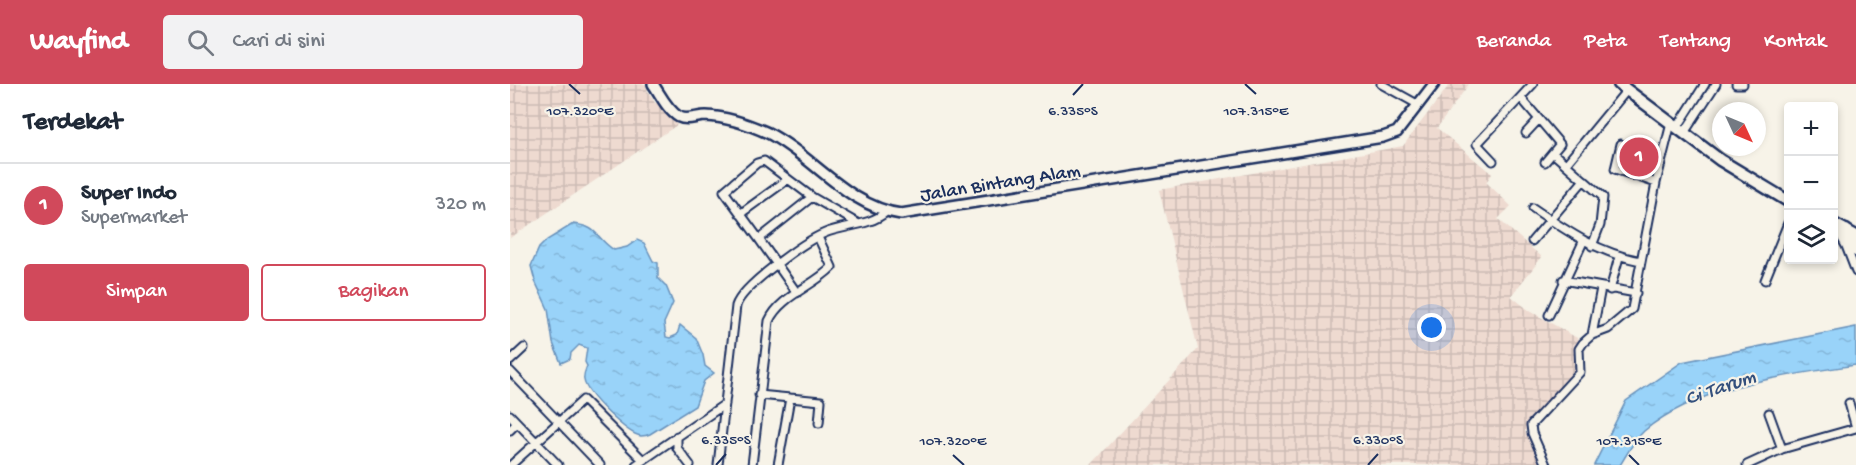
<!DOCTYPE html>
<html lang="id">
<meta charset="utf-8">
<style>
:root{--surface:#fff;--page:#f2f2f3;--text:#1f2937;--muted:#747a83;--line:#e0e1e3;--accent:#d1495b}
body{margin:0;font-family:"Gochi Hand",sans-serif;background:var(--page);color:var(--text)}
.controls{position:absolute;right:18px;top:18px;display:grid;overflow:hidden;border-radius:6px;box-shadow:0 3px 9px #0003}
.controls button{width:54px;height:54px;display:grid;place-items:center;padding:0;border:0;border-bottom:2px solid var(--line);background:var(--surface);color:var(--text);font:30px sans-serif}
.compass{position:absolute;left:1202px;top:18px;width:54px;height:54px;border-radius:50%;background:var(--surface);box-shadow:0 3px 9px #0003;rotate:134deg}
.you{position:absolute;left:922px;top:244px;width:21px;height:21px;margin:-15px;border:4px solid #fff;border-radius:50%;background:#1a73e8;box-shadow:0 0 0 9px #1a73e833}
.badge{display:grid;place-items:center;width:39px;height:39px;border-radius:50%;background:var(--accent);color:#fff;font-size:20px;font-weight:700}
.pin{position:absolute;translate:-50% -50%;border:3px solid #fff;box-shadow:0 2px 6px #0006}
.list{margin:0;padding:0;list-style:none}
h2{display:flex;justify-content:space-between;align-items:center;height:78px;margin:0;padding:0 24px;font-size:26px}
h2 small{font-size:20px;font-weight:400;color:var(--muted)}
.list li{display:grid;grid-template-columns:39px 1fr auto;gap:18px;align-items:center;box-sizing:border-box;height:84px;padding:0 24px;border-top:2px solid var(--line)}
.list b{display:block;font-size:22px;white-space:nowrap}
.list p{margin:0;font-size:20px;white-space:nowrap;color:var(--muted)}
.list em{font-size:20px;font-style:normal;color:var(--muted)}
.actions{display:flex;gap:12px;padding:18px 24px}
.actions a{flex:1;padding:14px 0;border:2px solid var(--accent);border-radius:6px;text-align:center;font-size:21px;color:var(--accent)}
.actions .main{background:var(--accent);color:#fff}
.icon{flex:none;width:33px;height:33px;fill:none;stroke:currentColor;stroke-width:2;stroke-linecap:round;stroke-linejoin:round}
.map{position:relative;flex:none;width:1346px;height:381px;overflow:hidden}
header{display:flex;align-items:center;gap:36px;box-sizing:border-box;height:84px;padding:0 30px;background:var(--accent);color:#fff}
header strong{font-size:28px}
nav{display:flex;gap:33px;margin-inline-start:auto;font-size:21px}
.search{width:420px;height:54px;background:var(--page);display:flex;align-items:center;gap:15px;box-sizing:border-box;padding:0 21px;border-radius:6px;color:var(--muted);font-size:22px}
main{display:flex}
aside{flex:1;background:var(--surface)}
.map>svg:first-child{display:block}
.industrial{fill:url(#industrial-grid)}
.water{fill:url(#water-ripples);stroke:#6791bb;stroke-width:1.5}
.lines{fill:none;stroke-linecap:round;stroke-linejoin:round}
.street-casing{stroke:#1b2f5e;stroke-width:11}
.secondary-casing{stroke:#1b2f5e;stroke-width:14}
.primary-casing{stroke:#1b2f5e;stroke-width:15}
.street{stroke:#f7f3e8;stroke-width:7}
.secondary{stroke:#f7f3e8;stroke-width:9}
.primary{stroke:#f7f3e8;stroke-width:10}
.ticks{fill:none;stroke:#1b2f5e;stroke-width:2}
.labels{text-anchor:middle;stroke-width:4.5;stroke-linejoin:round;paint-order:stroke}
.street-label{font-size:20px;fill:#1b2f5e;stroke:#f7f3e8}
.water-label{font-size:21px;font-style:italic;fill:#34507d;stroke:#f7f3e8}
.ticks-label{font-size:15px;text-anchor:middle;fill:#1b2f5e;stroke:#f7f3e8;stroke-width:4.5;stroke-linejoin:round;paint-order:stroke}
</style>
<header>
<strong>Wayfind</strong>
<div class="search"><svg class="icon" aria-label="search" viewBox="0 0 24 24"><circle cx="10" cy="10" r="6"/><path d="M15 15l6 6"/></svg>Cari di sini</div>
<nav><a>Beranda</a><a>Peta</a><a>Tentang</a><a>Kontak</a></nav>
</header>
<main>
<aside>
<h2>Terdekat<small></small></h2>
<ul class="list">
<li><span class="badge">1</span><div><b>Super Indo</b><p>Supermarket</p></div><em>320 m</em></li>
</ul>
<div class="actions"><a class="main">Simpan</a><a>Bagikan</a></div>
</aside>
<div class="map">
<svg width="1346" height="381" viewBox="0 0 1346 381">
<defs>
<pattern id="industrial-grid" width="8" height="8" patternUnits="userSpaceOnUse" patternTransform="scale(1.5)"><rect width="8" height="8" fill="#eedad0"/><path d="M0 4h8M4 0v8" fill="none" stroke="#ccbbb5"/></pattern>
<pattern id="water-ripples" width="26" height="14" patternUnits="userSpaceOnUse" patternTransform="scale(1.5)"><rect width="26" height="14" fill="#99d3f9"/><path d="M2 4q2-2 4 0t4 0M15 11q2-2 4 0t4 0" fill="none" stroke="#83b5d8"/></pattern>
</defs>
<rect width="100%" height="100%" fill="#f7f3e8"/>
<filter id="ink" filterUnits="userSpaceOnUse"><feTurbulence type="fractalNoise" baseFrequency=".0167" numOctaves="2"/><feDisplacementMap in="SourceGraphic" scale="12" xChannelSelector="R" yChannelSelector="G"/><feConvolveMatrix kernelMatrix="1 2 1 2 8 2 1 2 1" color-interpolation-filters="sRGB"/></filter>
<g filter="url(#ink)">
<path class="industrial" d="M0,0h139l3,3 -5,3 8,13h6l16,22 -167,113z
M940,0h19l-32,44 55,46 -6,8 25,24 -13,13 44,38 -31,39 19,15 54,31 -7,31 -52,58 20,34h-454l107,-116 -39,-159 244,-44z"/>
<path class="water" d="M63,140c26,2 23,15 41,26l13,-3 10,-7 7,3 9,18 5,2v15l8,8 7,17 -9,20 2,14 4,1 7,-3 3,-10 16,13 7,17 2,11 9,7 -10,8 -9,25 -45,28c-2,1 -7,2 -9,2 -14,-2 -55,-42 -57,-56 -1,-5 1,-9 3,-14l-2,-4 2,-14 -8,-3 -8,8 -1,6 -9,4 -8,-20 -5,-34 -13,-28 -4,-15 8,-18 8,-8z
M1346,243v38c-69,10 -157,20 -212,66 -10,9 -17,23 -24,34h-26l32,-64 56,-39z"/>
<g class="lines">
<defs>
<path id="street" d="M871,0l38,21
M1226,0h7
M1011,14l39,46 -15,18
M1167,44l28,-44
M1016,49l13,-14
M1174,49l32,-49
M1111,60l-6,25 41,14
M1044,70l49,43 -3,28 -8,21
M983,77l-16,-17 56,-60
M1056,80l61,-74
M302,113l-53,42 -35,-48 33,-28 7,-2 48,36 45,26
M1023,124c35,24 66,45 108,53
M230,130l47,-34
M1325,142l11,20 10,26
M249,155l38,54
M1022,157l52,-61
M1053,196l73,13
M1255,196l23,-57
M1100,206l9,-33
M1039,231l34,-73
M1082,251l9,-47
M0,277l14,-13
M0,287l90,94
M249,311l62,6 -2,22
M1259,329l13,36
M0,331l48,50
M0,346l7,-7
M167,352v12l13,17
M1,381l72,-65 59,59
M126,381l89,-61
M208,381l18,-159c5,-19 69,-65 89,-73 19,-8 45,-7 61,-21
M242,381l17,-144c11,-25 45,-35 63,-54l-14,-30
M268,381l12,-67
M1036,381l-14,-32 -1,-8 49,-53 -1,-23 4,-6 9,-8 16,-6 24,-20 24,-126 15,-60
M1237,381l35,-16 74,-21 -7,-25"/>
<path id="secondary" d="M143,0c7,10 14,26 26,33 8,4 18,-1 27,-1 21,1 42,8 62,17 45,23 80,74 133,81l482,-77 14,-5 37,-48"/>
<path id="primary" d="M1109,0l101,76 68,41
M1324,140l22,12
M1336,146l10,21"/>
</defs>
<use href="#street" class="street-casing"/>
<use href="#secondary" class="secondary-casing"/>
<use href="#primary" class="primary-casing"/>
<use href="#street" class="street"/>
<use href="#secondary" class="secondary"/>
<use href="#primary" class="primary"/>
</g>
</g>
<path class="ticks" d="M59,0l11,10M735,0l11,10M563,11l10,-11M443,371l11,10M1119,371l10,10M206,381l10,-11M858,381l10,-11"/>
<g class="labels">
<g class="street-label">
<text transform="translate(490 97) rotate(-9)" y="7">Jalan Bintang Alam</text>
</g>
<g class="water-label">
<text transform="translate(1210 302) rotate(-19)" y="7">Ci Tarum</text>
</g>
</g>
<g class="ticks-label">
<text x="70" y="31">107.320°E</text>
<text x="746" y="31">107.315°E</text>
<text x="563" y="31">6.335°S</text>
<text x="216" y="360">6.335°S</text>
<text x="868" y="360">6.330°S</text>
<text x="443" y="361">107.320°E</text>
<text x="1119" y="361">107.315°E</text>
</g>
</svg>
<div class="controls">
<button>+</button>
<button>−</button>
<button><svg class="icon" aria-label="layers" viewBox="0 0 24 24"><path d="M12 4l9 5-9 5-9-5zM3 14l9 5 9-5"/></svg></button>
</div>
<svg class="compass" viewBox="-18 -18 36 36"><path d="M0-13l5 13h-10z" fill="#e53935"/><path d="M0 13l5-13h-10z" fill="#747a83"/></svg>
<div class="you"></div>
<div class="pin badge" style="left:1129px;top:73px">1</div>
</div>
</main>
